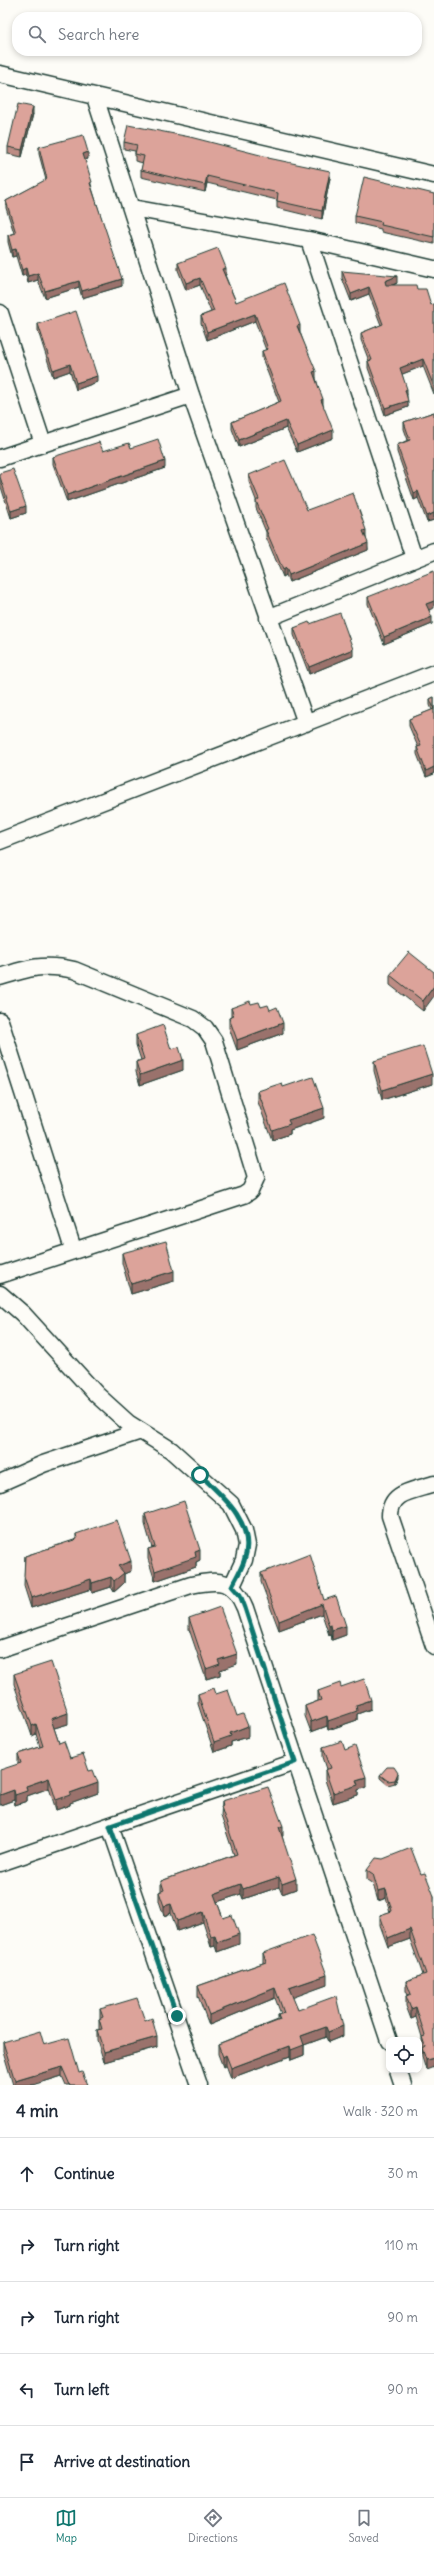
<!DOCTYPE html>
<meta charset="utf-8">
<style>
:root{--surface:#fff;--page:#f6f6f7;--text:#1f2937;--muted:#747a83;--line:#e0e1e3;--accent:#0f766e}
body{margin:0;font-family:Delius,sans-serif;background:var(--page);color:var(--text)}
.controls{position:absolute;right:12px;bottom:12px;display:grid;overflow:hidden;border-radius:8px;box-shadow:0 2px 6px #0003}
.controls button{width:36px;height:36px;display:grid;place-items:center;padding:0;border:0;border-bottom:1px solid var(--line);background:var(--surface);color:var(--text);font:20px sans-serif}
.stop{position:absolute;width:12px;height:12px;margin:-9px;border:3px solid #0f766e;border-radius:50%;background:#fff}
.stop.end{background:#0f766e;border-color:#fff;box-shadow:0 1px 4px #0008}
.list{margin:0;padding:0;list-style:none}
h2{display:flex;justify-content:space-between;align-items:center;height:52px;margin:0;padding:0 16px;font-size:17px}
h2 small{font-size:13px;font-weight:400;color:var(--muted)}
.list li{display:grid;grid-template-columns:26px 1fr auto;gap:12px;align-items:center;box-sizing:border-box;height:72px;padding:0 16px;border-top:1px solid var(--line)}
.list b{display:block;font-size:15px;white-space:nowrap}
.list em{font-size:13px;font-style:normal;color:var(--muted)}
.icon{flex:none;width:22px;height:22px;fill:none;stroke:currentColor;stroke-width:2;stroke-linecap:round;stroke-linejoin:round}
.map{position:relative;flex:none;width:434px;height:2085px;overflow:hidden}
.search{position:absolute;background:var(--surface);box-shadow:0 2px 6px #0003;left:12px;right:12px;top:12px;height:44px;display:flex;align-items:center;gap:10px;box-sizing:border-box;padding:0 14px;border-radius:16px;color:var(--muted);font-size:15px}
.sheet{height:412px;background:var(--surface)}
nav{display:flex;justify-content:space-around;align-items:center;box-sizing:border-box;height:56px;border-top:1px solid var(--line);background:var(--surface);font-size:11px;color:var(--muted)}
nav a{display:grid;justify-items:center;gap:2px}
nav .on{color:var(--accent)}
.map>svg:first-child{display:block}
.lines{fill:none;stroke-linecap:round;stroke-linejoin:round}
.minor-casing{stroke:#1f3d34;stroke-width:19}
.minor{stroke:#fdfcf7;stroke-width:16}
.wall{fill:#bd8c84;stroke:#1f3d34}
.shaded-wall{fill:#9a726c;stroke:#1f3d34}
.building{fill:#dca39a;stroke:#1f3d34}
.route{stroke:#0f766e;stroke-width:5}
</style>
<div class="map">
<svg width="434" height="2085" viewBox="0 0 434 2085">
<rect width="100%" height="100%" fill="#fdfcf7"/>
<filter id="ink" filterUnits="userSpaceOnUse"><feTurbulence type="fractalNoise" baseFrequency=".025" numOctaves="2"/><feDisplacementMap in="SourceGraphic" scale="8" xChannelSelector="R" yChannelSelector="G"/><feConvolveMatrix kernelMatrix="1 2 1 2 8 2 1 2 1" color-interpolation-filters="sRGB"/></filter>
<g filter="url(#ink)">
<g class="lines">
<defs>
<path id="minor" d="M0,74l434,101
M95,97l96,298 115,328
M132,208l177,32 125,29
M309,240l105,318
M0,313l43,131
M0,458l191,-63
M268,618l166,-67
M0,841l434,-168
M0,977c28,-9 44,-14 74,-7l119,49 12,9 9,13 42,137 -6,13 -6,4 -244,80
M0,1021l73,228
M0,1294l23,20 73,80 32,29 43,27 60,54 13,26 3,15 -3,15 -12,26
M0,1483l43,-19 98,-33
M434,1484c-20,7 -44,7 -44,32l44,130
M0,1649l191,-64c29,-6 42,-6 54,23l144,433
M110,1826l89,259
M0,1863l295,-101
M398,2070l5,15"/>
</defs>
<use href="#minor" class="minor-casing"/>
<use href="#minor" class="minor"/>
</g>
<path class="wall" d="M33,114l-11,43 -14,-3v-7z
M124,142l144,17 62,19 -8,41 -45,-11v-8l-70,-17 -2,9 -64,-15v-7l2,-7 -8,-2v-10l-11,-2z
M39,147l49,12 -3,1 7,28 30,98 -40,12 -3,-11 -34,11 -7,-18 -10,3 -2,-8 -4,1 -6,-20 -4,1 -4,-15v-7l6,-2 -8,-25v-7l40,-21 -7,-26z
M434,194v50l-53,-12v-3l-26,-6v-7z
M178,263l48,12h-1l11,27 64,30 16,46 7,28 10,32 -36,14 -11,-24 -47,19 -7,-18v-7l47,-20 -17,-44v-7l4,-1 -11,-29 -48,19 -6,-17v-7l10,-4 -11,-27 -14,5 -8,-20z
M342,271l55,12 -4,2 24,4 14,16 3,-1v90l-11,-28 -21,8 5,21v1l1,11 -23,8 -17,-47v-7h1l-8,-21v-7l20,-8 -12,-31 -18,7 -9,-23z
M38,324l59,58 -21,8 -6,-19 -17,6 -15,-46z
M434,412v108l-7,2 -9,-24 -4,2 -17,-48v-7l11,-5 -4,-11v-7z
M131,448l34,20 -98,34 -14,-38v-7z
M0,473l26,40 -15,5 -11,-34z
M249,475l58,35 59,27 2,13 -79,32 -3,-7 -3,2 -17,-40v-5l-10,-24v-8l-7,-18z
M368,597l61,13 3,14 -48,20 -16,-40z
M310,624l43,32 -44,18 -15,-39v-7z
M434,697v77l-8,3 -9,-23v-7h1l-9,-21v-7l23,-9 -2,-5v-6z
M434,972l-11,39 -33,-26v-10z
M261,1007l9,3 13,23 -46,17 -8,-22v-10l2,-1v-9z
M136,1035l35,14 12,21 -43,15 -4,-13v-10l5,-2 -5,-15z
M374,1061l58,23 -50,16 -8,-29z
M283,1087l41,31 -34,12v4l-18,6 -14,-38v-11z
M122,1253l52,28 -43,13 -9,-31z
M145,1514l55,46 -4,2v5l-41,14 -7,-22v-10l4,-1 -7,-24z
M76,1534l55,37 -7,3v9l-10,9 -3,-5 -19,6 -1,-4 -60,19 -7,-22 1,-30 51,-16z
M261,1573l63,27 22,35 -14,5 -1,-6 -2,1 -7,-21 -43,16 -18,-48z
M189,1618l48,46 -17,6v5l-14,4 -17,-50z
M14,1674l54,50 -14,4 5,15 11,15 19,13 9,22 -28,10v2l-14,5 -7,-22 -22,8v5l-12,4 -1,-5 -14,5 18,-41v-10l22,-7 -4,-13 -4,2 -18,-52z
M341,1687l30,22 -14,5v6l-29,10 -1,-4 -16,6 -6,-16v-10l13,-5v-10z
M198,1694h18l21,22 11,21 -17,5v4l-17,6 -16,-48z
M323,1747l22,3 21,37 -8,3v5l-25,8 -8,-23v-10l2,-1 -4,-12z
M380,1775l18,2 -3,6 -7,2 -8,-7z
M222,1801l61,35h-1l14,53 -14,5 -3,-7 -36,12 -2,-5 -24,8 6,16 16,26 -22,8 -2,-6 -4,1 -8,-25 -26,9 -6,-18 -7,3 -5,-15v-9l2,-1v-10l73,-26 -13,-39z
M367,1870l54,4 13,22 -8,174 -4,-13v-20l-6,-20 -5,2 -5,-13v-10l2,-1 -2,-4v-10l17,-6 -13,-36 -22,8 -8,-22v-10l10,-3 -4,-14 -8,3 -5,-17 -6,-4z
M263,1953l64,32 -35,12 6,13 45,26 -15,6 -2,-5 -22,8v10l-13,5 -1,-4 -59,22 -5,-13 -3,2 -5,-13v-10l60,-24v-5l3,-1 -6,-16 -66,27 -11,-29v-10l65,-23z
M100,2009l45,12 12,26 -53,15 -7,-22v-10h2v-11l1,-1z
M3,2042l41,3 35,28 8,12h-21l-4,-9 -29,9h-20l-10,-34z"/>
<path class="shaded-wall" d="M33,107v7l-11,43v-7z
M88,152v7l-5,1v-6z
M330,171v7l-8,41v-8z
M207,176v7l-2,9v-7z
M16,249v7l-4,1v-7z
M26,268v7l-4,1v-6z
M226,268v7l-4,1v-7z
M38,273v7l-10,3v-7z
M397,276v7l-12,5v-7z
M200,278v7l-14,5v-7z
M122,279v7l-40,12v-7z
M79,281v6l-34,11v-7z
M369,287v7l-18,7v-7z
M255,314v7l-48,19v-8z
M300,325v7l-3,-6z
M423,359v7l-23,9v-7z
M70,364v7l-17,6v-7z
M316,371v7l-3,1v-7z
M97,376v6l-21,8v-7z
M407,389v6l-2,1v-6z
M323,399v7l-2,-6z
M408,401v6l-23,8v-7z
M286,421v7l-47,19v-7z
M333,430v8l-36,14v-7z
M165,461v7l-98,34v-7z
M418,491v7l-4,2v-7z
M26,506v7l-15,5v-7z
M434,513v7l-7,2v-6z
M366,530v7l-3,1v-7z
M368,543v7l-79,32v-7z
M286,568v7l-3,2v-7z
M434,601v7l-8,3v-7z
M432,617v7l-48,20v-7z
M353,649v7l-44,18v-7z
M434,767v7l-8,3v-6z
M434,986v10l-11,15v-10z
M283,1023v10l-46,17v-10z
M183,1060v10l-43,15v-10z
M432,1074v10l-50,16v-10z
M324,1108v10l-34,12v4l-18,6v-10l16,-10z
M174,1271v10l-43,13v-10z
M200,1550v10l-4,2v5l-41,14v-10l40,-19z
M131,1561v10l-7,3v9l-10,9v-11l4,-15z
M111,1577v10l-19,6v-10z
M91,1579v10l-60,19v-10z
M322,1604v10l-43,16v-9z
M331,1625v9l-2,1v-9z
M346,1626v9l-14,5v-10z
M237,1654v10l-17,6v5l-14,4v-10l12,-9z
M371,1700v9l-14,5v6l-29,10v-9l28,-16z
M68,1713v11l-17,5v-10z
M327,1716v10l-16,6v-10z
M36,1724v10l-4,2v-10z
M248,1726v11l-17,5v4l-17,6v-10l16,-9z
M398,1773v4l-3,6v-3z
M366,1777v10l-8,3v5l-25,8v-10l23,-13z
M49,1778v10l-22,8v5l-12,4v-10l11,-9z
M98,1783v10l-28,10v2l-14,5v-10l14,-7z
M14,1790v10l-14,5v-10z
M283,1826v10l-4,1v-10z
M279,1877v10l-36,12v-10z
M296,1879v10l-14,5v-10z
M241,1884v10l-27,9v-9z
M386,1889v9l-8,3v-10z
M171,1904v9l-7,3v-10z
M203,1912v10l-26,9v-10z
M410,1929v10l-22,8v-9z
M239,1934v10l-22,8v-10z
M215,1936v10l-4,1v-10z
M327,1975v10l-38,14v-11z
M275,1988v10l-66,27v-10z
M416,2007v10l-5,2v-10z
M343,2026v10l-15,6v-10z
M326,2027v10l-22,8v10l-13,5v-10l10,-14z
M157,2037v10l-53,15v-10z
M290,2046v10l-59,22v-10z
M226,2055v10l-3,2v-10z
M434,2058v9l-8,3v-10z
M62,2067v9l-29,9h-18v-4z"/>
<path class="building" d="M18,104l15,3 -11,43 -14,-3z
M128,125l62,12 78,20v1l62,13 -8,40 -45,-10 1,-8 -71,-17 -2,9 -64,-15 3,-14 -9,-2 2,-9 -13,-3z
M83,135l5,17 -5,2 9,28 -2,1 32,96 -40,12 -3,-10 -34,10 -7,-18 -10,3 -2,-8 -4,2 -6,-21 -4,1 -4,-15 8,-2 -10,-32 41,-22 -8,-32z
M364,177l70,17v43l-53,-12 1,-3 -27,-6z
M218,248l8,20 -4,1 14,33 48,-19 16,42 -3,1 19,45 -3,1 10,27 -2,1 12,30 -36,15 -11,-24 -47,19 -7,-18 49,-21 -19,-50 6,-2 -13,-35 -48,18 -6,-16 13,-5 -14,-33 -14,5 -8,-20z
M342,271l55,5 -12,5 1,4h30l1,4h9l5,16 3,-1v83l-11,-28 -23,9 7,21 -2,1 3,11 -23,7 -17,-47 4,-1 -11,-27 22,-9 -14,-37 -18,7z
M76,311l21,65 -21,7 -6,-19 -17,6 -15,-46z
M434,412v101l-7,3 -9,-25 -4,2 -17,-48 13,-5 -6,-18z
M158,439l7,22 -98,34 -14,-38 46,-15 4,9 26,-8 2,5z
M285,460l22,50 46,-17 13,37 -3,1 5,12 -79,32 -3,-7 -3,2 -17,-40 2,-1 -12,-28 3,-2 -10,-24z
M13,469l13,37 -15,5 -11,-34v-4z
M434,571v30l-8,3 6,13 -48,20 -16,-40z
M340,613l13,36 -44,18 -15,-39 15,-6 1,2z
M434,697v70l-8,4 -9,-24 4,-1 -12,-27 25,-10 -4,-10z
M409,952l25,20v14l-11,15 -33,-26z
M250,1001l1,3 8,-2 2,5 7,-2 2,5 7,-3 6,16 -46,17 -8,-22 5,-2 -3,-8z
M163,1025l8,24 8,-2 4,13 -43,15 -4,-13 8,-3 -8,-24z
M423,1046l9,28 -50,16 -8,-29z
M313,1077l11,31 -36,12 2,4 -18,6 -14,-39 24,-8 1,4z
M166,1241l8,30 -43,13 -9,-31z
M184,1501l16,49 -5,2 1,5 -41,14 -7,-22 7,-2 -10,-33z
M117,1520l14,41 -13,5 6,7 -10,8 -3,-4 -19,6 -1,-4 -60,19 -7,-22 1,-20 52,-17 -1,-5z
M310,1554l14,46 12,-4 10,30 -14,4 -1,-5 -2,1 -7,-22 -43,17 -18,-48z
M220,1607l17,47 -19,6 2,4 -14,5 -17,-51z
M51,1662l17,51 -17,6 8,24 5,-2 6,17 13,-4 6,17 4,-1 5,13 -28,10v2l-14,5 -7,-22 -23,8 1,5 -12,4 -1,-5 -14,5v-25l21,-7 -3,-9 25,-8 -7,-22 -4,2 -18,-52z
M364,1679l7,21 -15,5 1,6 -29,10 -1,-5 -16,6 -6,-16 16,-6 -3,-9 22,-8 1,4z
M214,1688l2,6 12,-4 9,26 6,-2 5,12 -18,7 1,3 -17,6 -16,-48z
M342,1741l3,9 10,-4 11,31 -10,3 2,5 -25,8 -8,-23 6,-2 -8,-21z
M387,1767h7l4,6 -3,7 -7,1 -8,-6z
M268,1787l15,39 -4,1 17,52 -14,5 -3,-7 -36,12 -2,-5 -27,10 9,24 9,-3 7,19 -22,8 -2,-6 -4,1 -8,-25 -26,9 -6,-17 -7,2 -5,-14 5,-2 -3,-9 76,-27 -16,-47 2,-1 -1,-5z
M411,1848l10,26 4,-1 9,23v162l-8,2 -4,-12 3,-2 -3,-9 3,-1 -9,-29 -5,2 -5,-13 5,-2 -5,-13 20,-7 -16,-45 -22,9 -8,-23 12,-4 -6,-22 -8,2 -5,-17 -6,-4 9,-12 7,1z
M312,1935l15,40 -38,13 9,22 38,-14 7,30 -15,6 -2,-5 -25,9 3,9 -13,5 -1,-4 -59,22 -5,-13 -3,2 -5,-13 62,-24 -2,-5 6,-2 -9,-25 -66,27 -11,-29 68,-24 -3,-9z
M137,1998l8,23 7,-3 5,19 -53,15 -7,-22 5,-1 -3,-10 4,-2 -3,-8z
M40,2031l4,14 25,-7 10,35 3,-1 5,13h-17l-8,-18 -47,14 -12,-39z"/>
</g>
<g class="lines" filter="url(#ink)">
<path class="route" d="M177,2016l-67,-190 185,-64 -50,-154 -5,-13 -8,-9c4,-8 9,-16 12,-25 13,-36 -21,-65 -44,-86"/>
</g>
</svg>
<div class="controls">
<button><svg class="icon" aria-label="locate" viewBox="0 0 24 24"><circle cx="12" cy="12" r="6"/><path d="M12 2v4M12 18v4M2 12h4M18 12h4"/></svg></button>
</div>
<div class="stop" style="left:200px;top:1475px"></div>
<div class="stop end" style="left:177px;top:2016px"></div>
<div class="search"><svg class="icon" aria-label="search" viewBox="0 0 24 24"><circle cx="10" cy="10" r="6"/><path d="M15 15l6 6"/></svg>Search here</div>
</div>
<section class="sheet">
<h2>4 min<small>Walk · 320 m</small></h2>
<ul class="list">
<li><svg class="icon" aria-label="ahead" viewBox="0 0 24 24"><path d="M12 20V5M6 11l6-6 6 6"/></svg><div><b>Continue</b></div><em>30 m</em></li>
<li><svg class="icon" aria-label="right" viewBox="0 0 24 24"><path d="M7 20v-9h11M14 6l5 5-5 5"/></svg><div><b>Turn right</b></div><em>110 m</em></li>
<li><svg class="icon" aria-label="right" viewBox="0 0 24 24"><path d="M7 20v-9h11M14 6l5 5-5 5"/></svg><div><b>Turn right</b></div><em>90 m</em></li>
<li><svg class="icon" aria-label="left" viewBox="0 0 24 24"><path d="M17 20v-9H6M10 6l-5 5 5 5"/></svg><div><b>Turn left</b></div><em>90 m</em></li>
<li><svg class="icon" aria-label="arrive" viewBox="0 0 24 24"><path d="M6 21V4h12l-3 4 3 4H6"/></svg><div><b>Arrive at destination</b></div></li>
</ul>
</section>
<nav>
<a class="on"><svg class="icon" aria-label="map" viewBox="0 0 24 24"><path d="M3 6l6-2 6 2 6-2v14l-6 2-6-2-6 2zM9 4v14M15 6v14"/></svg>Map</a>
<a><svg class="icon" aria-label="directions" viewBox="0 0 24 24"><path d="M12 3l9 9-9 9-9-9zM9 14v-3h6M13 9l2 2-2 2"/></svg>Directions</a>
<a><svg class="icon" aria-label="saved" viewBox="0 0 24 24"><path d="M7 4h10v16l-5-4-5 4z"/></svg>Saved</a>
</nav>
